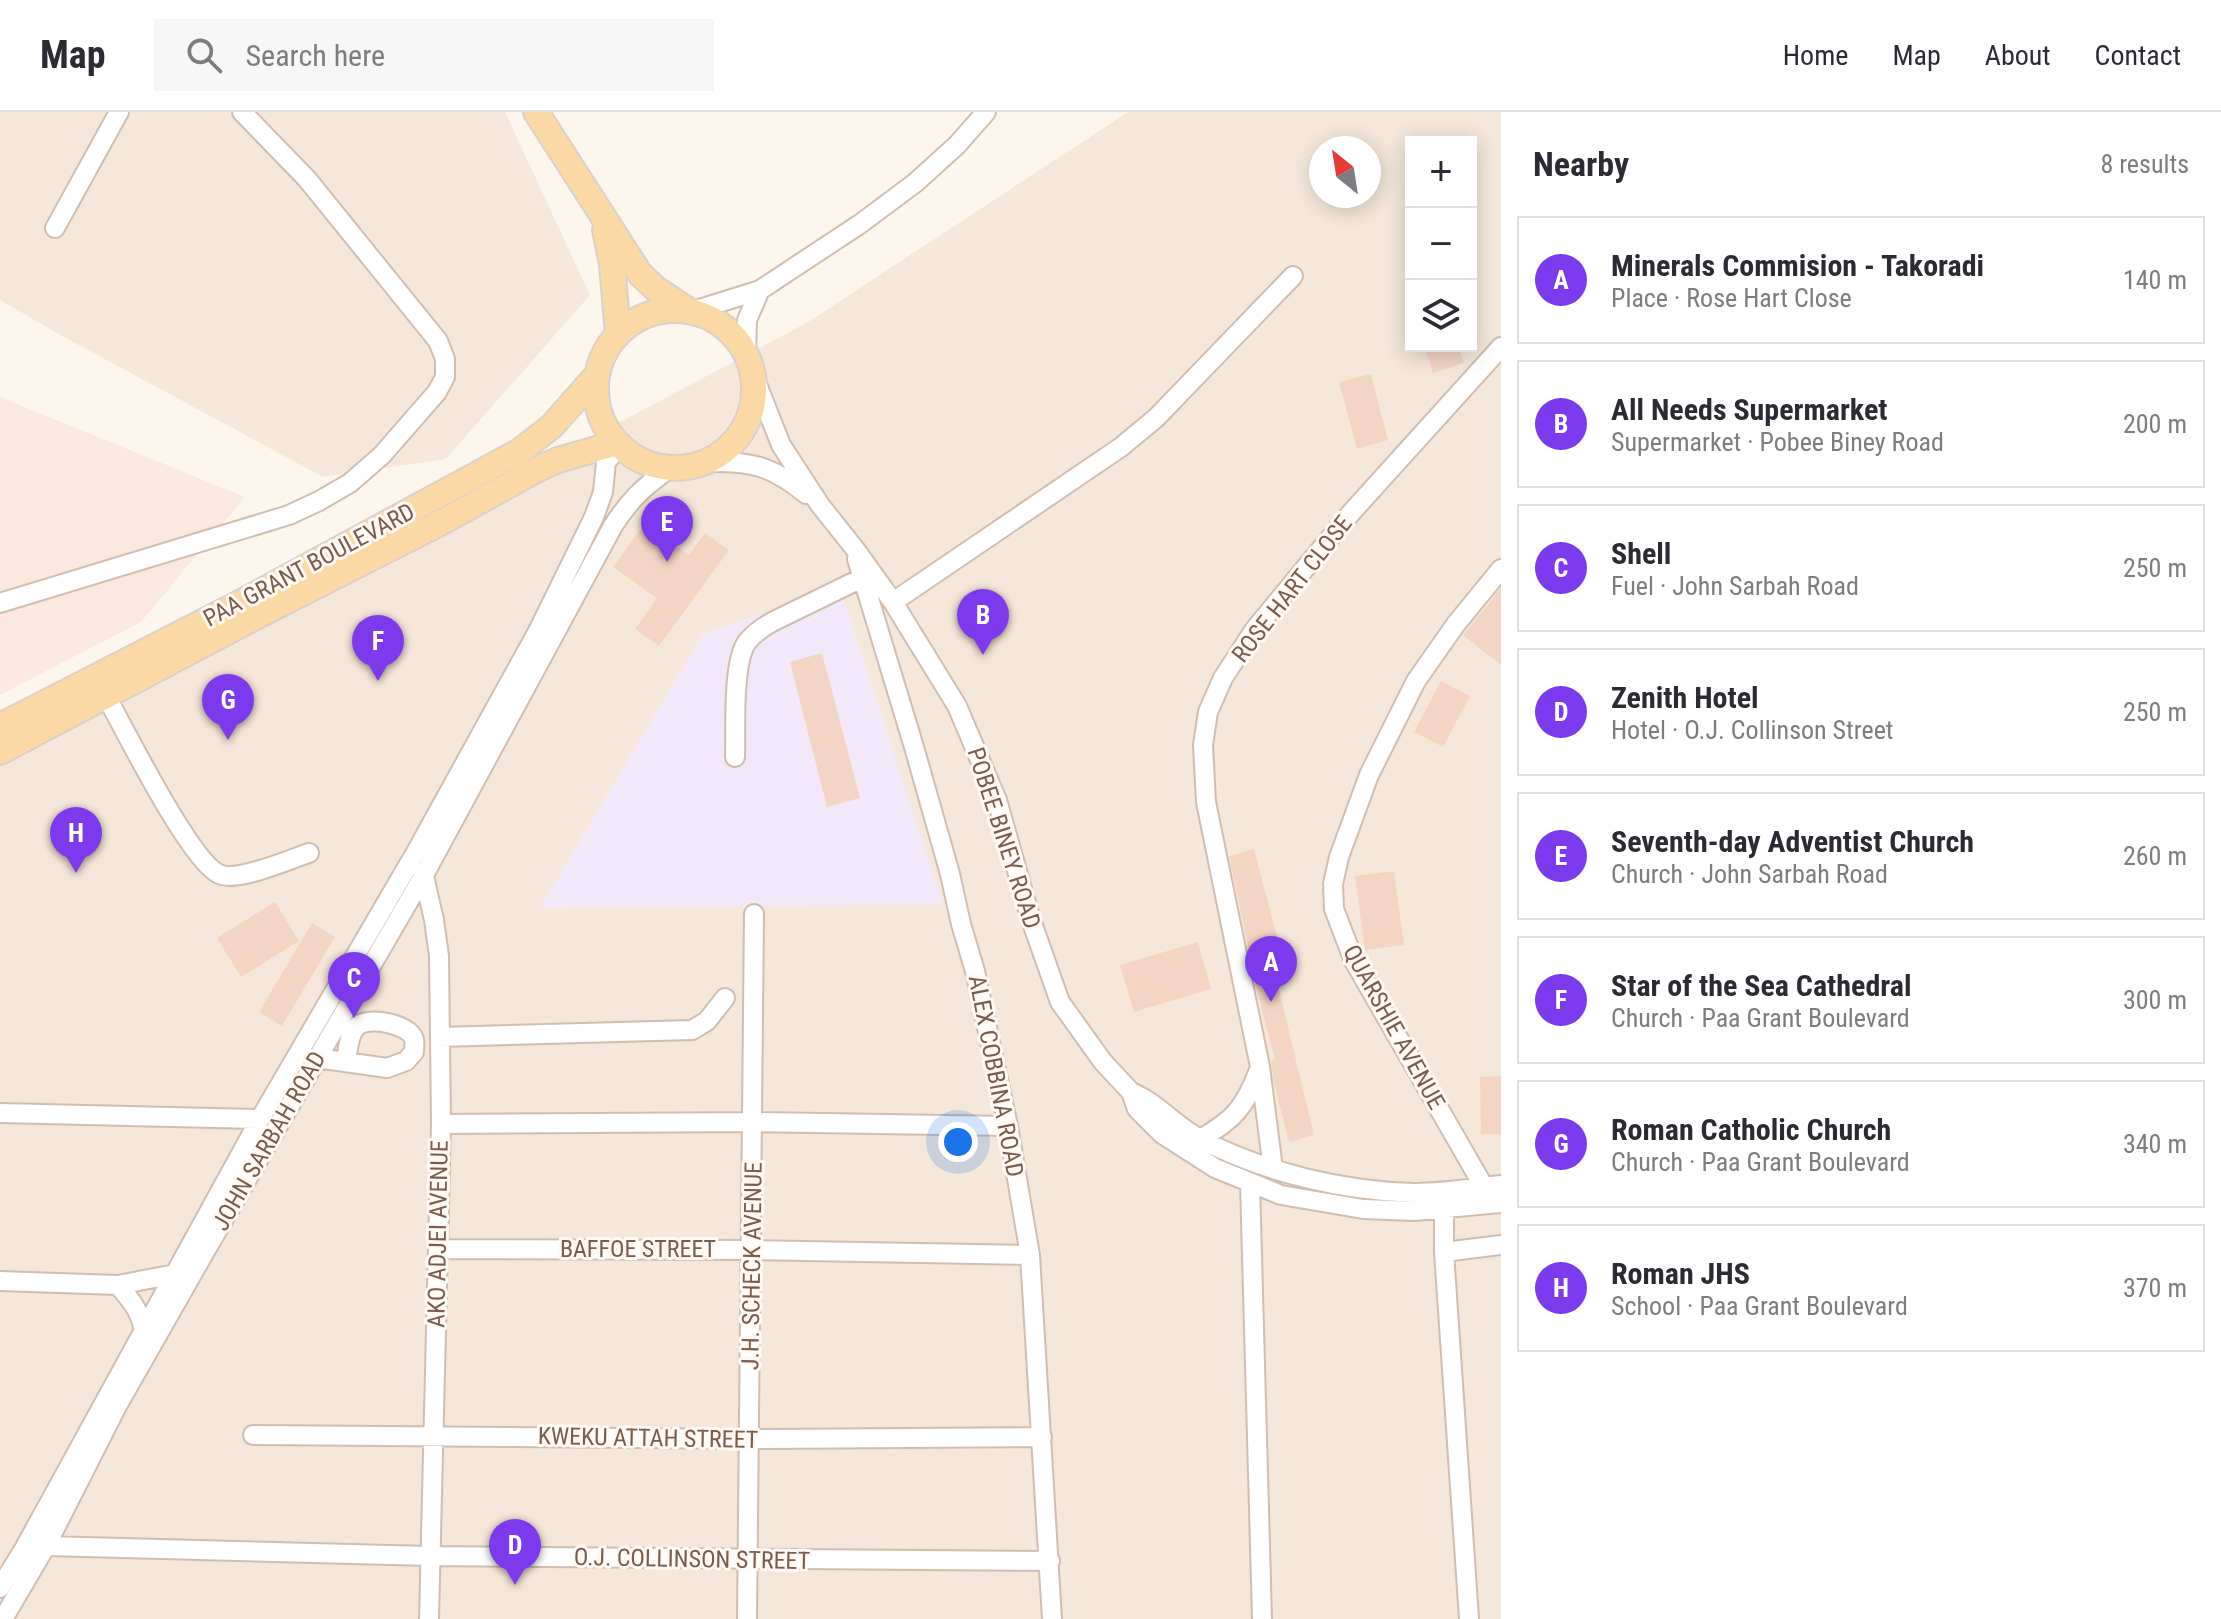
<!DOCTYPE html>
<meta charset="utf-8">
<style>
:root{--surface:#fff;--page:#f7f7f7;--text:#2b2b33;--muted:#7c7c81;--line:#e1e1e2;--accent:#7c3aed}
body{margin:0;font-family:"Roboto Condensed",sans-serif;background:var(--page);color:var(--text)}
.controls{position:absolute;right:24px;top:24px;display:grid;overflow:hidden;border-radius:0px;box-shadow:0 4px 20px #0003}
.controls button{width:72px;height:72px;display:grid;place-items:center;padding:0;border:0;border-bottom:2px solid var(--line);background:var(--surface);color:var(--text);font:40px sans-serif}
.compass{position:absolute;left:1309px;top:24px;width:72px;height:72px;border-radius:50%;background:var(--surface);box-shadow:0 4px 20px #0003;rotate:330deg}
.you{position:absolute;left:958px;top:1030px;width:28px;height:28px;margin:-20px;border:6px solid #fff;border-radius:50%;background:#1a73e8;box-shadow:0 0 0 12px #1a73e833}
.badge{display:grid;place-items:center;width:52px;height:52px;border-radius:50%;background:var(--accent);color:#fff;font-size:26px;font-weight:700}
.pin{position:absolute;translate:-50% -66px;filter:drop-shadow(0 2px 4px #0008)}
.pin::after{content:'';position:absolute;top:42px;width:28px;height:24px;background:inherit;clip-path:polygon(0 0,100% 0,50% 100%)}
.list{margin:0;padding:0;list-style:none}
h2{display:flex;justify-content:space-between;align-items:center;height:104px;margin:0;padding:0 32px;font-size:34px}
h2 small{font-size:26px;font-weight:400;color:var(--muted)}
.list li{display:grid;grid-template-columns:52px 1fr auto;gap:24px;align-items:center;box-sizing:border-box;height:128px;margin:0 16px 16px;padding:0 16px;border:2px solid var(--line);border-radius:0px}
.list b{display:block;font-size:30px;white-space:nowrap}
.list p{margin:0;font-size:26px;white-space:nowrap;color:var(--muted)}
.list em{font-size:26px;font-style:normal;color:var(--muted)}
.icon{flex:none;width:44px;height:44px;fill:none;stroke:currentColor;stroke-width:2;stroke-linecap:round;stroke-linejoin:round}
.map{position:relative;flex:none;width:1501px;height:1507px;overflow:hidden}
header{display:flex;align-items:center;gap:48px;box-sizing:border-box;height:112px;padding:0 40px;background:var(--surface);border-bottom:2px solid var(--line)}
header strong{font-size:38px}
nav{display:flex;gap:44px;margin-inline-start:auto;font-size:28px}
.search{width:560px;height:72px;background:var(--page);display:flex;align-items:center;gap:20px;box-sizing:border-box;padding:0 28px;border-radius:0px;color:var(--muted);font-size:30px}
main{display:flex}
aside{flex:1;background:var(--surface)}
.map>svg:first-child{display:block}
.residential{fill:#f5e8da;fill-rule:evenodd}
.commercial{fill:#fde8e0}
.education{fill:#f3e8fa}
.building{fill:#f3d5c3}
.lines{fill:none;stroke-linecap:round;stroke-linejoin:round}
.minor-casing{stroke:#d1beb0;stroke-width:22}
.major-casing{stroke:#dad1cd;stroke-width:28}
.minor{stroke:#fff;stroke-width:18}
.major{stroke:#fbd9a5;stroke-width:24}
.labels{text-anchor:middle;stroke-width:6;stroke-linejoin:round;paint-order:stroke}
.street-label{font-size:24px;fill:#7a5c4d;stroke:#fffaf3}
</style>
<header>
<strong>Map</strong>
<div class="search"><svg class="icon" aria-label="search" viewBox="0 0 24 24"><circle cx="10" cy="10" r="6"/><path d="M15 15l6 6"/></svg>Search here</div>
<nav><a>Home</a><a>Map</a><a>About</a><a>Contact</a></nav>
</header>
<main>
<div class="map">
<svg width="1501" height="1507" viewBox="0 0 1501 1507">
<rect width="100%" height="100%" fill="#fdf6ec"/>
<path class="residential" d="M0,0h505l85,183 -144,164 -123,18 -259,-140 -64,-37z
M1128,0h373v1507h-1501v-867l808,-430zM1411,30h60v204h-60zM1321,36h48v48h-48z"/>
<path class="commercial" d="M0,285l245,100 -104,125 -141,73z"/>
<path class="education" d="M839,474l104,318 -403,4 163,-274z"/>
<path class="building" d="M1424,234h34l6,17 -31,10z
M1371,262l17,66 -31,9 -18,-67z
M645,411l44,32 16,-22 24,17 -70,96 -24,-17 22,-31 -44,-31z
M1501,476v77l-38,-30z
M822,541l38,145 -33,9 -37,-145z
M1441,569l29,15 -27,51 -29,-15z
M1254,737l24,92 -10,3 46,191 -25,7 -15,-59 -3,-22 4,-1 -18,-69 -28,-135z
M1394,759l10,74 -39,5 -10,-74z
M275,790l24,39 -58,36 -24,-39z
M312,811l23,14 -53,89 -23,-14z
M1198,830l13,47 -77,23 -14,-47z
M1501,964v58h-20l-1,-57z"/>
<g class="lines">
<defs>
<path id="minor" d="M55,116l64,-116
M693,199l67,-21 100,-66 55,-41 42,-38 29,-33
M746,242l1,-34 13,-30
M753,262l28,71 39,60 35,44 38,53 64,104 40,94 34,120 29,82 43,60 28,30 6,17 25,25 53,34 66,27 82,14 51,2 87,-8
M706,350c44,-1 65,3 100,32
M857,447l57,188 36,127 11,50 14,47 33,155 22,129 22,364
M893,490l228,-155 35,-29 137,-142
M0,491l289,-88 30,-14 31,-18 32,-28 55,-63 8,-15v-18l-7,-18 -131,-162 -65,-67
M106,584c19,34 84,165 113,178 18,9 71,-15 90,-21
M735,645c1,-27 -3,-94 12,-115 7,-9 16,-15 25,-20l90,-44
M423,760l11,48 5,36 2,168 -12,495
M440,925l252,-7 15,-9 18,-23
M317,946l70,10 19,-7 8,-9c0,-4 1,-9 0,-13 -5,-15 -45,-23 -57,-13 -9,8 -9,25 -11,36
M1131,980c27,11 45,35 71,48 65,33 140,51 213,53 29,0 58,-5 86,-8
M0,1001l260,6
M441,1012l313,-2 254,4
M1200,1027c34,-19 45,-32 59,-69
M1273,1057l-13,-102 -54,-265 -3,-57 5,-33 15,-34 32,-49 95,-115 151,-167
M1250,1071l12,436
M1484,1075l-130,-226 -20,-52 -1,-25 6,-27 30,-82 47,-94 40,-57 45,-55
M1444,1096v44l25,367
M439,1137l313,1 278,5
M1444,1140l57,-7
M0,1169l118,4 57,-11
M118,1173c13,15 23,27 26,47
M253,1323l496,4 293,-2
M46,1434l384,10 620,5
M0,1476l24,-39 236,-430 156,-267 122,-221 56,-114 9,-25 3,-30 13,-16
M3,1507l43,-73 71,-140 90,-158 217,-373 189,-349c17,-27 32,-40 57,-58
M747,1507l7,-705"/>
<path id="major" d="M536,0l104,162 16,15 32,21
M605,118l7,34 6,70
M596 277a79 79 0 1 1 158 0a79 79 0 1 1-158 0Z
M0,614l236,-121 284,-154 32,-25 45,-51
M0,640l263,-139 181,-92 94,-52 20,-9 59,-17"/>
</defs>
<use href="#minor" class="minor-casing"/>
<use href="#major" class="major-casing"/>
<use href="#minor" class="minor"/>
<use href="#major" class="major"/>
</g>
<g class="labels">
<g class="street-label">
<text transform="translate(309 453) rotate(-28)" y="8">PAA GRANT BOULEVARD</text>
<text transform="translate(1292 477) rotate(-52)" y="8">ROSE HART CLOSE</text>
<text transform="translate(1004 726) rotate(72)" y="8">POBEE BINEY ROAD</text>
<text transform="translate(1394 915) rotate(61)" y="8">QUARSHIE AVENUE</text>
<text transform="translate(996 964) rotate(79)" y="8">ALEX COBBINA ROAD</text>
<text transform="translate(269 1029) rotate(-60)" y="8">JOHN SARBAH ROAD</text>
<text transform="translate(438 1122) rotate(-89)" y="8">AKO ADJEI AVENUE</text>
<text x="638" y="1145">BAFFOE STREET</text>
<text transform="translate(752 1154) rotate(-89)" y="8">J.H. SCHECK AVENUE</text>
<text transform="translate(648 1326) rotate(1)" y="8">KWEKU ATTAH STREET</text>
<text transform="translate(692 1447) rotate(1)" y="8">O.J. COLLINSON STREET</text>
</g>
</g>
</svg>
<div class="controls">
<button>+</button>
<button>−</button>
<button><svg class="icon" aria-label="layers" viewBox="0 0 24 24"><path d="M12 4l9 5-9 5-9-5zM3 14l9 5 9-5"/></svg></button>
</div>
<svg class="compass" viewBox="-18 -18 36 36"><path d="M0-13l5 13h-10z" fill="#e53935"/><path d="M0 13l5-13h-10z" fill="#7c7c81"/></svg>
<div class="you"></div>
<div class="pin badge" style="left:1271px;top:890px">A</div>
<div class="pin badge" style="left:983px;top:543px">B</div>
<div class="pin badge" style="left:354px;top:906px">C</div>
<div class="pin badge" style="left:515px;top:1473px">D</div>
<div class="pin badge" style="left:667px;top:450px">E</div>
<div class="pin badge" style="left:378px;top:569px">F</div>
<div class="pin badge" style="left:228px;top:628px">G</div>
<div class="pin badge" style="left:76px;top:761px">H</div>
</div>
<aside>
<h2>Nearby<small>8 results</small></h2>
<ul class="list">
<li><span class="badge">A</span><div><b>Minerals Commision - Takoradi</b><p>Place · Rose Hart Close</p></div><em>140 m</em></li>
<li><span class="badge">B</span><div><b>All Needs Supermarket</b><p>Supermarket · Pobee Biney Road</p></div><em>200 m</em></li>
<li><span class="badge">C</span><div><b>Shell</b><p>Fuel · John Sarbah Road</p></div><em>250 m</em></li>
<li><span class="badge">D</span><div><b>Zenith Hotel</b><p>Hotel · O.J. Collinson Street</p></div><em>250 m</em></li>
<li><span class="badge">E</span><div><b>Seventh-day Adventist Church</b><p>Church · John Sarbah Road</p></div><em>260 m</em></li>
<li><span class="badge">F</span><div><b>Star of the Sea Cathedral</b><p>Church · Paa Grant Boulevard</p></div><em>300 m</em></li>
<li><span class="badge">G</span><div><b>Roman Catholic Church</b><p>Church · Paa Grant Boulevard</p></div><em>340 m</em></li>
<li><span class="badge">H</span><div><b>Roman JHS</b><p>School · Paa Grant Boulevard</p></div><em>370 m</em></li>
</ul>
</aside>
</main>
